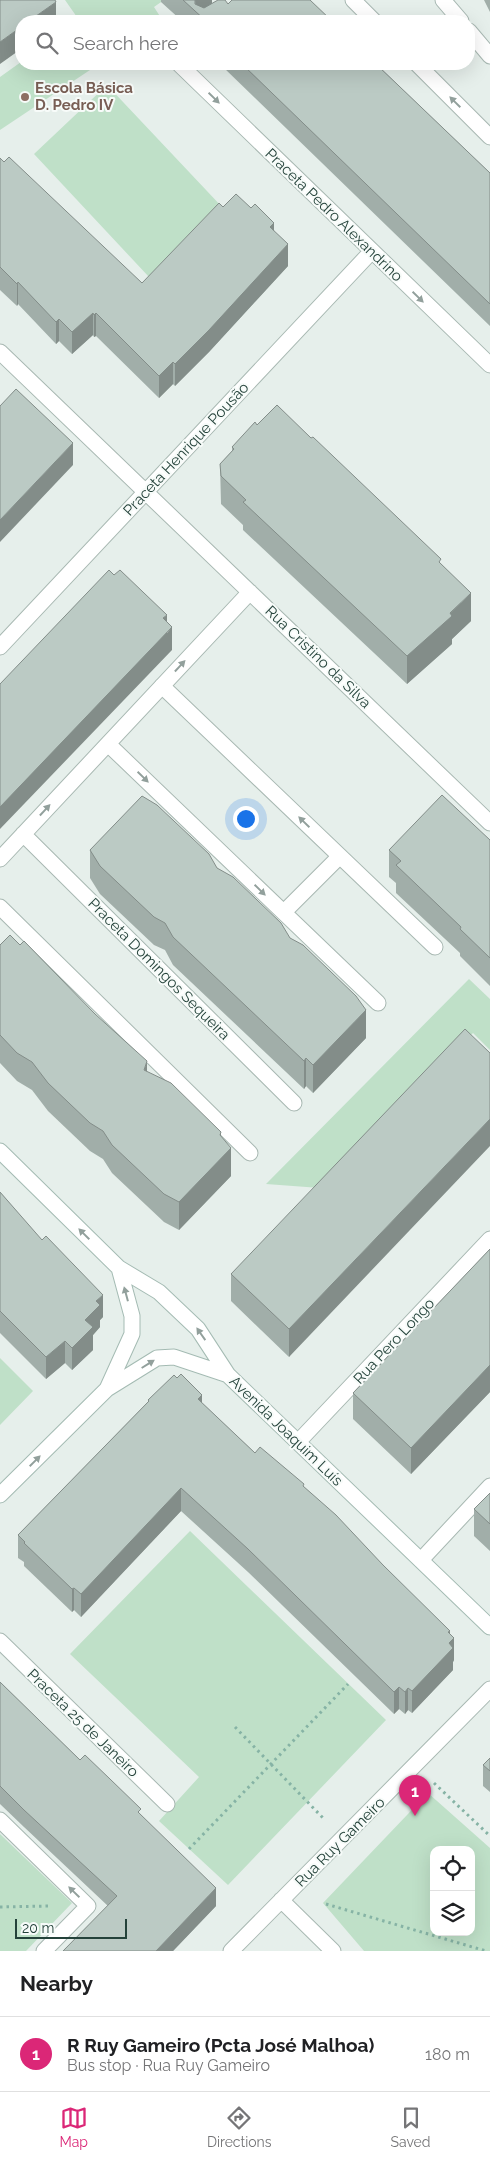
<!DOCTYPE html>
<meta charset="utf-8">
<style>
:root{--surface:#fff;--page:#f2f2f2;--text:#202124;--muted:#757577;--line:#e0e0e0;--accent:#db2777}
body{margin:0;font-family:Raleway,sans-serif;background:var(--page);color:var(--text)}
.controls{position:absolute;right:15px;bottom:15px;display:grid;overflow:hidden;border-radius:10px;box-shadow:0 5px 20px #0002}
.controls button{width:45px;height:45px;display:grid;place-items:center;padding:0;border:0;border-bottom:1px solid var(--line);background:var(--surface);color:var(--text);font:25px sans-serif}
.scale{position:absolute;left:15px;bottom:12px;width:112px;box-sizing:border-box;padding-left:5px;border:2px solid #24423a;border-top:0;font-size:14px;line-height:18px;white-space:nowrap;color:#24423a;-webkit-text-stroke:4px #f7fbf9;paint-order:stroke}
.you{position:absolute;left:245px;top:818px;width:18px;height:18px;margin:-12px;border:4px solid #fff;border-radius:50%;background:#1a73e8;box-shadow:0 0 0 8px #1a73e833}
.badge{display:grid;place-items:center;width:32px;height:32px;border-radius:50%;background:var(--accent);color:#fff;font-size:16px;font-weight:700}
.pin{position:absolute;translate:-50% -41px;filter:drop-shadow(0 1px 2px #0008)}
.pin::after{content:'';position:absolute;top:26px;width:18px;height:15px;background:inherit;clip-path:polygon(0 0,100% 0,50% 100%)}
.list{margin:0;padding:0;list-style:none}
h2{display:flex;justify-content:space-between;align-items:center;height:65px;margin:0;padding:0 20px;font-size:21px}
h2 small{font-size:16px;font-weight:400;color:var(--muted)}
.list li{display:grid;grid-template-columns:32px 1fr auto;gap:15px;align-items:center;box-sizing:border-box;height:75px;padding:0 20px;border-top:1px solid var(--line)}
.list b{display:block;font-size:19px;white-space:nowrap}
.list p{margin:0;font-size:16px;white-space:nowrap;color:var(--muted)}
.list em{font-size:16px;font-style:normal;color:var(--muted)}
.icon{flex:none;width:28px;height:28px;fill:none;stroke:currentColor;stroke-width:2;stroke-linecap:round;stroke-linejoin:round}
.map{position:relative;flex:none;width:490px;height:1951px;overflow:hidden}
.search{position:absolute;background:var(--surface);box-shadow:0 5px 20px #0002;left:15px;right:15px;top:15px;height:55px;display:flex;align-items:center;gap:12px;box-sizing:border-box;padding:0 18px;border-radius:20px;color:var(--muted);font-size:19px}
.sheet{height:140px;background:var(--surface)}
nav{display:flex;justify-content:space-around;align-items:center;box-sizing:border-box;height:70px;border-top:1px solid var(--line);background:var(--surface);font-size:14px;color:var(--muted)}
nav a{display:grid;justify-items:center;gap:2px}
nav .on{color:var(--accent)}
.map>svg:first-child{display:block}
.green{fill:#bfe0c8;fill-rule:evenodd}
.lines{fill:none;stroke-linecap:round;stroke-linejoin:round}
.lane-casing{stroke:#a8b8b2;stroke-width:17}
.street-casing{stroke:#a8b8b2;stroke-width:17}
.secondary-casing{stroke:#a4bbb3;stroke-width:17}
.path{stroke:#86b3a5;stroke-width:3;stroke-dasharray:2.5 4;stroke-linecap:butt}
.lane{stroke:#fff;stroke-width:15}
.street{stroke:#fff;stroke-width:15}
.secondary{stroke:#fff;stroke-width:15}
.wall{fill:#a1aea9}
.shaded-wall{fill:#838d89}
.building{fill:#bbcac4;stroke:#838d89}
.oneway{fill:#92a09c}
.education-dot{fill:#8d6e63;stroke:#f7fbf9;stroke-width:2}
.labels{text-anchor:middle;stroke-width:4;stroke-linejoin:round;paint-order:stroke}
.education-label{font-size:15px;font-weight:bold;fill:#785e54;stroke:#f7fbf9;text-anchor:start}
.street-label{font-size:15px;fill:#24423a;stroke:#f7fbf9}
</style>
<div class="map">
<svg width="490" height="1951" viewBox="0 0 490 1951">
<rect width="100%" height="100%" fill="#e6efeb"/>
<path class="green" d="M65,0h99l-10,7 9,14h-85l1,-1z
M21,62v2h78l-99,66v-53z
M107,85l116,123 -74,69 -115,-123z
M469,979l21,20v51l-17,-17 -153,155 -54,-4z
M0,1358l33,33 -33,34z
M190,1531l196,189 -158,165 -69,-64 40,-44 -129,-123z
M428,1793l62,55v103h-126l-41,-48zM434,1850h37v82h-37z
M0,1834l72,69 -46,48h-26z"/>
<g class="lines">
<defs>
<path id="lane" d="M162,686l273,261
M284,912l56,-56"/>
<path id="street" d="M353,0l21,21
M443,0l18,21
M469,31l21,25
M179,64l311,301
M417,64l73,73
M0,352l490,471
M0,647l371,-395
M108,744l270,259
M23,834l271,269
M0,859l250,-267
M0,907l250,246
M298,1442l192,-203
M421,1560l69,-74
M0,1641l167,163
M0,1820l88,86 -44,45
M281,1900l52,51
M231,1951l259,-262"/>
<path id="secondary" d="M0,1151l119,117 40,24 39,37 30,46 262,252
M107,1389l25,-55v-18l-13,-48
M0,1495l107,-106 50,-31 17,-1 54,18"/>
</defs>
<use href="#lane" class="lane-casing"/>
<use href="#street" class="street-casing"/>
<use href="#secondary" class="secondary-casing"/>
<path class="path" d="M235,1727l88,91
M434,1783l56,53
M189,1849l159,-165
M326,1904l160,47
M0,1907l48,-1"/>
<use href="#lane" class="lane"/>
<use href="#street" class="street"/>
<use href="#secondary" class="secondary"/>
</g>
<path class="wall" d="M161,0h51v3l16,1 104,17h-150l-21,-19z
M484,0h6v12z
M223,64h153l114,109v153l-267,-259z
M0,158l142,125 81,-76 51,23 14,36 -79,86 -34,34 -2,-2 -14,14 -63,-62 -2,1 -1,-2 -21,19 -13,-13 -3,3 -38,-40 -1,2 -17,-16z
M232,447l209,117 30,57 -19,18v5l-45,40 -164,-154v-5l-22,-21 -1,-40 12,-13z
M490,840v146l-30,-30v-3l-64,-60v-10l-7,-6v-27z
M90,850l127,18 73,70 76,100 -53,55 -7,-7 -2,3 -131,-124 -8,-15 -11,-5 -54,-51 -10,-16z
M0,945l221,192 10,39 -52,54 -15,-8 -52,-49 -9,-14 -13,-8 -42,-40 -16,-21 -15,-9 -17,-18z
M490,1053l-201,304 -58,-56v-27z
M0,1192l103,125 -3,3v7l-7,8v15l-21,20 -7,-7 -19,16 -46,-46z
M490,1249v143l-79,82 -58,-55v-26z
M148,1400l54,3 53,50 49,34 79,78 67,69 4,26 -1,2v8l-41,43 -4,-3 -3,4 -6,-5 -5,5 -146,-142 -67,-61 -100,106 -7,-7 -2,2 -48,-46v-4l-6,-4v-23l130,-133z
M490,1493v58l-16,-15v-27z
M0,1682l80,78 61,55 75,91 -43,45h-110l45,-45 -84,-79 -24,-23z
M490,1758v34l-7,-6v-21z"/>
<path class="shaded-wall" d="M195,0h17v4l-14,10z
M56,2v19h-27z
M21,27v22l-21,15v-22z
M274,223v23l-4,-19z
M288,244v22l-79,86 -34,34v-22z
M18,282v22l-1,2v-22z
M93,313v22l-21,19v-22z
M96,313v23l-2,1v-22z
M59,319v22l-3,3v-22z
M173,362v22l-14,14v-22z
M73,443v22l-73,77v-22z
M471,593v28l-19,18v5l-45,40v-28z
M167,615v18l5,-6v23l-172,179v-22l163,-189z
M366,1010v28l-53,55v-28z
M306,1058v28l-2,3v-28z
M147,1061v28l-3,-19z
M490,1119v27l-201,211v-28z
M221,1132v26l10,-10v28l-52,54v-28z
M103,1295v22l-3,3v7l-7,8v15l-21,20v-22l13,-28 11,-19z
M65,1341v22l-19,16v-22z
M490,1365v27l-79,82v-26z
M202,1395v22l-4,-18z
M181,1488v23l-100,106v-23z
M74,1588v22l-2,2v-23z
M450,1631v11l4,-4v22l-1,2v8l-41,43v-22l36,-59z
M399,1687v22l-5,5v-22z
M408,1688v22l-3,4v-22z
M216,1888v18l-43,45h-17z"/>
<path class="building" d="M0,0h55l1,2 -27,19h-8v6l-21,15z
M183,0h12v4l9,4 14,-8h7l3,4 4,-4h78l22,21h-126z
M242,64h134l114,109v131z
M9,157l133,126 77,-80 4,4 13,-13 15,14 4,-4 19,19 -4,4 18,17 -79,86 -34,34 -2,-2 -14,14 -63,-63 -2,2 -1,-2 -21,19 -13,-13 -3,3 -38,-40 -1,2 -17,-17v-109l4,4z
M16,389l57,54 -73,77v-114z
M277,405l34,33 2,-1 128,122 -2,3 32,31 -21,20 2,3 -45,40 -164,-154 3,-2 -25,-24 -1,-12 14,-15 -2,-2 23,-25 2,3z
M109,570l5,5 6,-5 47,45 -4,3 9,9 -172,180v-123z
M442,795l48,45v118l-30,-29 1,-2 -65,-62 5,-4 -12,-11z
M142,796l15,9 52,49 8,14 16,9 48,46 9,15 13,7 53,51 10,14 -53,55 -7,-7 -2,3 -131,-124 -8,-14 -11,-6 -54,-51 -10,-16z
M10,935l10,10 4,-4 71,73 52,47 -3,9 27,13 50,49 -1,3 11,13 -52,54 -15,-8 -52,-49 -9,-14 -13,-8 -42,-40 -16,-21 -15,-9 -17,-18v-90z
M465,1029l25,24v66l-201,210 -58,-55z
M0,1192l42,48 4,-4 57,59 -7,6 4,4 -15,15 8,7 -21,21 -7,-7 -19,16 -46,-46z
M490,1249v116l-79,83 -58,-55z
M181,1374l21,21 -4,4 57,54 5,-6 44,37 -1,2 33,29 47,50 67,66 -2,1 6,6 -5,5 4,5 -41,43 -4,-3 -3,4 -6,-5 -5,5 -146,-143 -67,-61 -100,106 -7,-6 -2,1 -48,-46 1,-1 -7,-7 131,-134 -1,-1 26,-25 3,3z
M490,1493v31l-16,-15z
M0,1682l80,78 5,-5 25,24 31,30 -3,3 78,76 -60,63h-93l54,-55 -93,-86 -24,-24z
M490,1758v13l-7,-6z"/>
<defs><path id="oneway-solid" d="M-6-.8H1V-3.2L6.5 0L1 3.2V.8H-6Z" transform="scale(1.25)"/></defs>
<g class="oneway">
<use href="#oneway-solid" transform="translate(214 98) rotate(44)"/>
<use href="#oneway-solid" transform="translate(455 102) rotate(-135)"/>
<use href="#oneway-solid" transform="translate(418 297) rotate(44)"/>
<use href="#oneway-solid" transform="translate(180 666) rotate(-47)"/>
<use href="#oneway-solid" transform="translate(143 777) rotate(44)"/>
<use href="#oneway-solid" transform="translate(45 810) rotate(-47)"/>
<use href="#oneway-solid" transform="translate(304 822) rotate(-136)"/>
<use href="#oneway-solid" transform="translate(260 890) rotate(44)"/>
<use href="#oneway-solid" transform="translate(84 1234) rotate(-135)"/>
<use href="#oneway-solid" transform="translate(126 1294) rotate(-105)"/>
<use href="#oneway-solid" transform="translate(201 1334) rotate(-125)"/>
<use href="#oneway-solid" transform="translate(148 1364) rotate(-32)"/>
<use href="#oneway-solid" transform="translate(35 1461) rotate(-45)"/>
<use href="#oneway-solid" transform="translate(74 1892) rotate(-136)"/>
</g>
<circle class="education-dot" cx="25" cy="97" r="5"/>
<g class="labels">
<g class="education-label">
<text x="35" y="93">Escola Básica<tspan x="35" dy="17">D. Pedro IV</tspan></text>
</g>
<g class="street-label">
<text transform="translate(334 215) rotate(44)" y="5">Praceta Pedro Alexandrino</text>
<text transform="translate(186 449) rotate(-47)" y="5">Praceta Henrique Pousão</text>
<text transform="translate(318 657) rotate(44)" y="5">Rua Cristino da Silva</text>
<text transform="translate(159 969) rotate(45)" y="5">Praceta Domingos Sequeira</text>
<text transform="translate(394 1341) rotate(-47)" y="5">Rua Pero Longo</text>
<text transform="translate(286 1431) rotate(44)" y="5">Avenida Joaquim Luís</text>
<text transform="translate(83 1723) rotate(44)" y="5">Praceta 25 de Janeiro</text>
<text transform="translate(340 1842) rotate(-45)" y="5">Rua Ruy Gameiro</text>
</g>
</g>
</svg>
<div class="controls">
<button><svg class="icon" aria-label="locate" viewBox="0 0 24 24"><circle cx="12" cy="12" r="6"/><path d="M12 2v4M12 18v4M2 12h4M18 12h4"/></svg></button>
<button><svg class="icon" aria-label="layers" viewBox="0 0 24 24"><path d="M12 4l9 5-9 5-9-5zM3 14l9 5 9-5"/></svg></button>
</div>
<div class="scale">20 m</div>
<div class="you"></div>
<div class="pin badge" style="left:415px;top:1816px">1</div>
<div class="search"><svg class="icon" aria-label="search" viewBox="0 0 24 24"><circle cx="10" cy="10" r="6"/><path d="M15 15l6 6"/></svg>Search here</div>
</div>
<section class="sheet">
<h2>Nearby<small></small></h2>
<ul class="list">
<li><span class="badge">1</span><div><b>R Ruy Gameiro (Pcta José Malhoa)</b><p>Bus stop · Rua Ruy Gameiro</p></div><em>180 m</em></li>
</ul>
</section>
<nav>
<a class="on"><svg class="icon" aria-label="map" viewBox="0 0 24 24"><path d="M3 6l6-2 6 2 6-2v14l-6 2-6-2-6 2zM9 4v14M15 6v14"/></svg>Map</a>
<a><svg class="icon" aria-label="directions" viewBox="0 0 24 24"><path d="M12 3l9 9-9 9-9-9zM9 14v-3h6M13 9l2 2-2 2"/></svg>Directions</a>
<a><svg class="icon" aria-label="saved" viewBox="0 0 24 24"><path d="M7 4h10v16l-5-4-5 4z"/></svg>Saved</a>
</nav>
